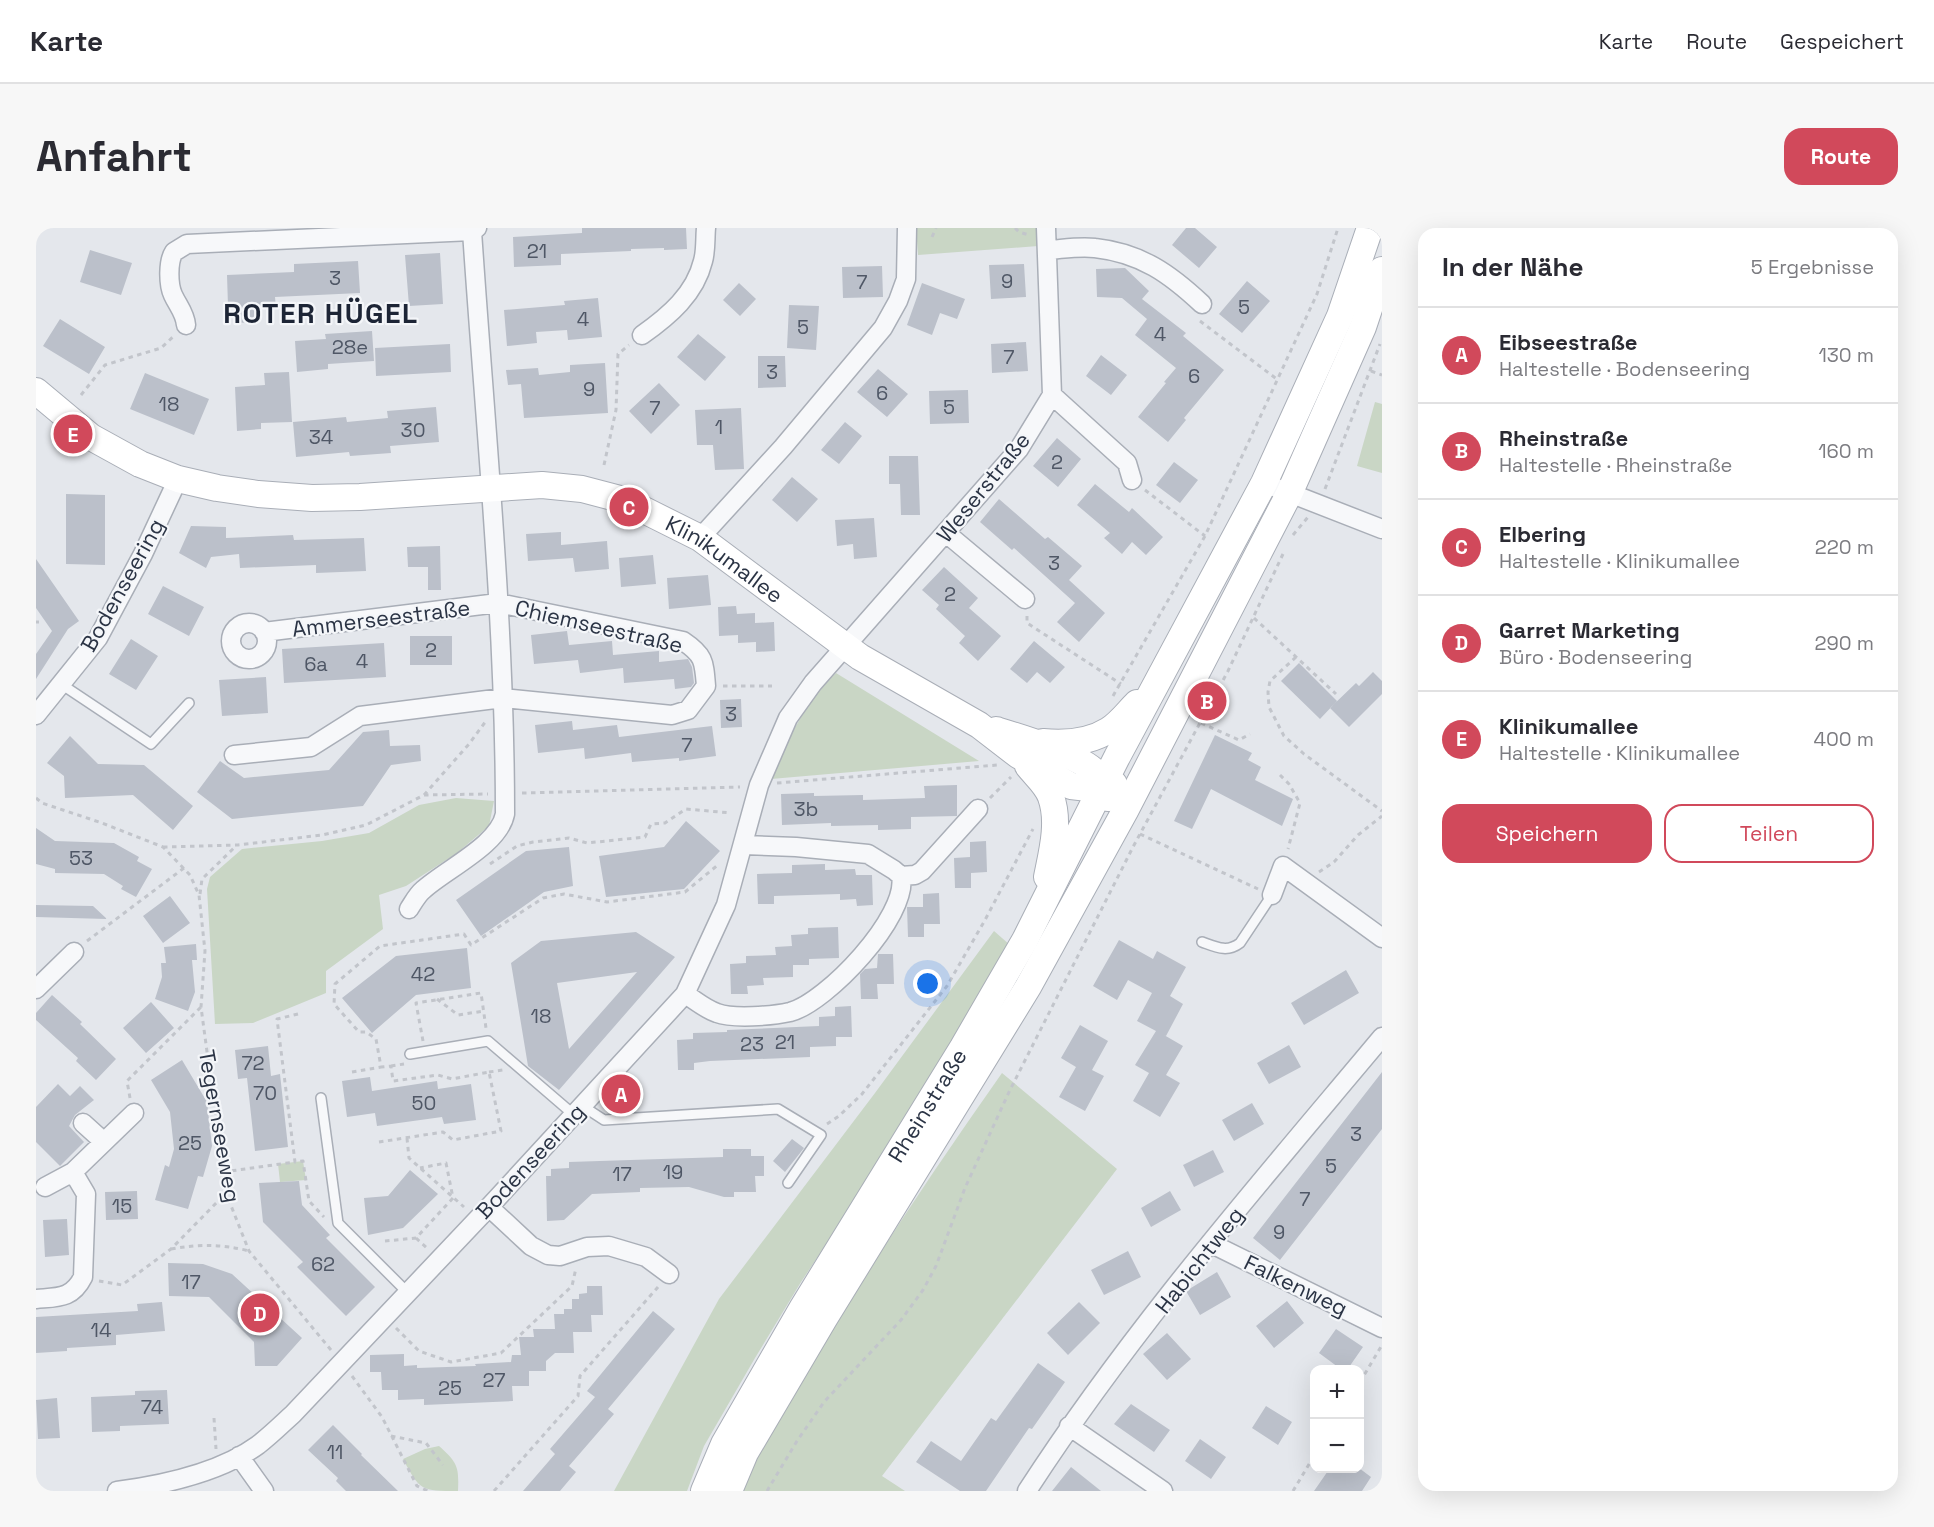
<!DOCTYPE html>
<html lang="de">
<meta charset="utf-8">
<style>
:root{--surface:#fff;--page:#f7f7f7;--text:#2b2b33;--muted:#7c7c81;--line:#e1e1e2;--accent:#d1495b}
body{margin:0;font-family:"Space Grotesk",sans-serif;background:var(--page);color:var(--text)}
.controls{position:absolute;right:18px;bottom:18px;display:grid;overflow:hidden;border-radius:12px;box-shadow:0 6px 24px #0002}
.controls button{width:54px;height:54px;display:grid;place-items:center;padding:0;border:0;border-bottom:2px solid var(--line);background:var(--surface);color:var(--text);font:30px sans-serif}
.you{position:absolute;left:892px;top:756px;width:21px;height:21px;margin:-15px;border:4px solid #fff;border-radius:50%;background:#1a73e8;box-shadow:0 0 0 9px #1a73e833}
.badge{display:grid;place-items:center;width:39px;height:39px;border-radius:50%;background:var(--accent);color:#fff;font-size:20px;font-weight:700}
.pin{position:absolute;translate:-50% -50%;border:3px solid #fff;box-shadow:0 2px 6px #0006}
.list{margin:0;padding:0;list-style:none}
h2{display:flex;justify-content:space-between;align-items:center;height:78px;margin:0;padding:0 24px;font-size:26px}
h2 small{font-size:20px;font-weight:400;color:var(--muted)}
.list li{display:grid;grid-template-columns:39px 1fr auto;gap:18px;align-items:center;box-sizing:border-box;height:96px;padding:0 24px;border-top:2px solid var(--line)}
.list b{display:block;font-size:22px;white-space:nowrap}
.list p{margin:0;font-size:20px;white-space:nowrap;color:var(--muted)}
.list em{font-size:20px;font-style:normal;color:var(--muted)}
.actions{display:flex;gap:12px;padding:18px 24px}
.actions a{flex:1;padding:14px 0;border:2px solid var(--accent);border-radius:18px;text-align:center;font-size:21px;color:var(--accent)}
.actions .main{background:var(--accent);color:#fff}
.map{position:relative;flex:none;width:1346px;height:1263px;overflow:hidden;border-radius:18px}
header{display:flex;align-items:center;gap:36px;box-sizing:border-box;height:84px;padding:0 30px;background:var(--surface);border-bottom:2px solid var(--line)}
header strong{font-size:28px}
nav{display:flex;gap:33px;margin-inline-start:auto;font-size:21px}
.intro{display:flex;align-items:center;justify-content:space-between;box-sizing:border-box;height:144px;padding:0 36px}
h1{margin:0;font-size:42px}
.button{padding:15px 27px;border-radius:18px;background:var(--accent);color:#fff;font-size:21px;font-weight:700}
main{display:flex;gap:36px;padding:0 36px}
aside{flex:1;background:var(--surface);border-radius:18px;box-shadow:0 6px 24px #0002}
.map>svg:first-child{display:block}
.green{fill:#c9d6c5}
.building{fill:#bbc0ca;fill-rule:evenodd}
.lines{fill:none;stroke-linecap:round;stroke-linejoin:round}
.lane-casing{stroke:#a9aeb7;stroke-width:12}
.street-casing{stroke:#a9aeb7;stroke-width:21}
.secondary-casing{stroke:#a9aeb7;stroke-width:28}
.path{stroke:#c2c5cb;stroke-width:3;stroke-dasharray:4.5 4.5;stroke-linecap:butt}
.lane{stroke:#f7f8fa;stroke-width:9}
.street{stroke:#f7f8fa;stroke-width:18}
.secondary{stroke:#fff;stroke-width:26}
.labels{text-anchor:middle;stroke-width:4.5;stroke-linejoin:round;paint-order:stroke}
.number-label{font-size:20px;fill:#4f5766}
.street-label{font-size:22px;fill:#2b3445;stroke:#f4f6f9}
.district-label{font-size:28px;font-weight:bold;letter-spacing:1.5px;fill:#1d2536;stroke:#f4f6f9}
</style>
<header>
<strong>Karte</strong>
<nav><a>Karte</a><a>Route</a><a>Gespeichert</a></nav>
</header>
<div class="intro"><h1>Anfahrt</h1><a class="button">Route</a></div>
<main>
<div class="map">
<svg width="1346" height="1263" viewBox="0 0 1346 1263">
<rect width="100%" height="100%" fill="#e4e7ec"/>
<path class="green" d="M880,0h120l2,18 -120,9z
M1339,174l7,2v69l-25,-7z
M800,445l143,88 -208,18c18,-42 32,-73 65,-106z
M420,570l38,3 -5,25 -32,27 -51,33 -27,9 4,34 -57,42v22l-73,30 -38,1 -8,-135 3,-12 32,-28 80,-8 47,-8 50,-28z
M958,703l16,14 -129,217 -80,120 -46,76 -51,88 -17,45h-73l105,-192 156,-206z
M966,845l115,96 -235,307 23,15h-166c78,-146 168,-283 263,-418z
M267,933l3,19 -26,2 -2,-18z
M403,1218c19,17 20,21 19,45 -37,0 -38,0 -55,-32l22,-10z"/>
<path class="building" d="M546,0h104l1,21 -23,1v-2l-33,1v2l-70,3v11l-47,2 -1,-30 69,-4z
M1150,0h9l22,19 -18,21 -27,-23z
M54,22l42,13 -11,32 -41,-13z
M404,25l3,51 -34,2 -4,-51z
M322,33l2,32 -85,4 1,11 -20,1v13l-20,1 -1,-17h-7l-1,-31 67,-3v-8z
M988,36l2,33 -35,2 -2,-34z
M846,38l1,31 -40,1 -1,-31z
M1089,40l24,23 -7,8 44,34 -3,3 41,34 -40,48 2,2 -18,22 -30,-25 28,-34 -2,-1 12,-14 -41,-33 12,-16 -25,-21 -25,-1 -1,-28z
M1211,53l23,20 -28,32 -23,-19z
M703,55l17,16 -16,17 -17,-16z
M886,55l43,16 -8,20 -17,-6 -8,22 -25,-10z
M562,70l4,39 -34,3 -1,-10 -31,2 1,11 -30,3 -3,-36 61,-5 -1,-4z
M753,77l30,1 -3,44 -29,-2z
M24,91l45,28 -16,27 -46,-28z
M336,103l2,30 -46,3v5l-31,3 -2,-31 31,-2 -1,-5z
M662,106l28,23 -21,24 -28,-24z
M990,114l2,29 -36,2 -1,-29z
M414,116l1,28 -75,4 -1,-28z
M1065,127l26,20 -16,20 -25,-19z
M722,128h27l1,31 -28,1z
M569,135l3,50 -84,5 -3,-34 -13,1 -2,-15 32,-2 1,7 31,-3v-7z
M842,141l30,25 -21,23 -30,-25z
M253,144l3,50 -31,1v6l-24,2 -2,-44 30,-2 -1,-12z
M109,145l64,26 -15,36 -64,-26z
M623,155l21,22 -29,29 -22,-23z
M932,162l1,33 -39,1 -1,-33z
M400,179l3,35 -49,4 1,7 -41,3 -1,-4 -53,5 -3,-35 53,-5 1,5 41,-4 -1,-7z
M705,180l3,61 -29,1 -2,-25h-16l-2,-35z
M809,194l17,14 -23,28 -18,-14z
M1021,210l24,21 -23,28 -25,-21z
M853,228h29l2,59h-19l-1,-31h-11z
M1138,234l24,18 -18,23 -24,-18z
M756,249l26,22 -21,23 -25,-22z
M1059,256l34,28 3,-4 31,29 -17,18 -14,-13 -10,12 -18,-16 6,-5 -33,-28z
M30,266l39,1v70l-39,-1z
M963,271l46,40 3,-2 34,29 -13,14 36,33 -26,29 -22,-20 18,-19 -61,-55 -2,2 -32,-28z
M838,290l3,39 -23,2 -1,-15 -16,2 -2,-26z
M155,298l35,1v11l67,-3 1,5 70,-2 2,33 -50,2v-8l-76,3 -1,-14 -28,3 -5,11 -27,-15z
M525,304v13l46,-4 2,28 -34,3 -2,-14 -45,3 -2,-27z
M404,318l1,44h-13v-23h-20l-1,-20z
M617,327l3,29 -35,3 -2,-29z
M0,331l43,62 -11,8 -32,50v-25l16,-23 -16,-23z
M908,339l34,31 -9,10 32,28 -23,25 -19,-18 6,-7 -29,-27 3,-4 -17,-15z
M672,347l3,30 -42,4 -2,-31z
M127,358l41,21 -15,29 -41,-22z
M700,378l1,8 18,-1v10l19,-1 1,29 -19,1v-10l-18,1v-8l-19,1 -1,-29z
M531,403l2,14 43,-4 1,14 46,-4v11l29,-3 4,8 2,16 -3,4 -16,2 -1,-10 -50,4 -1,-15 -43,5 -2,-13 -44,4 -3,-29z
M374,408h42v29h-42z
M95,411l27,17 -22,34 -27,-16z
M998,413l31,26 -15,16 -13,-11 -10,11 -17,-14z
M348,415l2,34 -102,6 -2,-34z
M1263,435l38,38 -17,18 -39,-38z
M1337,444l9,9v13l-33,33 -19,-19 26,-25 3,3z
M230,449l2,36 -46,3 -3,-36z
M705,471l1,28 -21,1 -1,-28z
M536,493l1,9 44,-5 2,12 93,-11 4,30 -37,5v-3l-47,4 -1,-9 -46,6 -1,-11 -46,5 -3,-28z
M353,502l1,16 30,-1 1,16 -30,4 -28,41 -131,13 -35,-27 23,-31 24,17 85,-8 34,-38z
M1179,507l37,18 -4,7 13,7 -6,13 38,19 -11,27 -71,-37 -19,40 -18,-8z
M34,508l28,28 46,1 49,41 -20,24 -40,-35 -68,3 -1,-22 -17,-13z
M921,557v31l-46,1v12l-33,1v-5l-47,1v-3l-49,2 -1,-31 33,-1v3l49,-1v5l62,-2 -1,-12z
M650,593l34,30 -36,38 -78,8 -7,-41 65,-9z
M0,600l19,13 59,2 25,14 -2,4 15,8 -16,28 -15,-8 2,-3 -19,-12 -49,-1v-4l-19,-5z
M950,613l1,31 -16,1v15h-16l-1,-30 16,-1v-15z
M533,619l4,39 -29,6 -63,44 -25,-36 70,-49z
M789,636v6l30,-1 1,6h16l1,30 -16,1 -1,-7 -16,1v-6l-66,2v8h-16l-1,-30 35,-1v-8z
M903,665l1,31h-16v13h-16l-1,-30h16v-13z
M134,668l20,27 -27,20 -20,-27z
M0,677l57,1 14,13 -71,-2z
M802,699l1,31 -30,1v6h-16v12l-30,1 1,7 -17,1 1,8h-17l-1,-30 16,-1v-7l30,-1 -1,-8 17,-1 -1,-11 17,-1v-6z
M600,704l39,25 -116,133 -31,-24 -17,-103 30,-22zM601,744l-68,77 -12,-66z
M1083,712l34,19 4,-8 29,16 -16,29 13,8 -17,32 -2,-1 19,11 -17,29 14,8 -20,34 -27,-16 16,-28 -14,-8 21,-34 -19,-10 15,-28 -24,-13 -11,20 -24,-14z
M160,716l1,16h-5l3,32 -7,19 -33,-12 7,-22 -1,-14h5l-2,-16z
M431,720l4,40 -55,7 -44,38 -30,-35 54,-42z
M842,726h15l1,30h-17l1,15h-17l-1,-25 5,-5 12,-1z
M1310,742l13,23 -55,32 -13,-22z
M16,767l30,27 -2,2 36,35 -20,21 -20,-19 2,-3 -42,-38v-7z
M115,774l23,26 -28,25 -23,-25z
M815,778l1,31h-16v9l-26,1v10l-100,4 -16,2v7h-16l-1,-30 16,-1v-6l34,-1v-2l92,-4v-9l16,-1v-9z
M1044,797l28,16 -16,29 12,6 -19,35 -26,-14 17,-30 -15,-9z
M1253,817l12,22 -32,17 -12,-21z
M232,818l3,30 9,-2 8,73 -33,4 -8,-73 -9,1 -3,-29z
M146,832l25,42 5,44 -9,31 -5,-1 -10,33 -33,-9 10,-35 4,2 5,-18 -4,-37 -19,-32z
M1346,844v57l-102,131 -27,-22z
M334,849l2,14 65,-10 1,8 33,-5 5,36 -32,4 -2,-7 -65,9 -2,-13 -28,4 -5,-36z
M22,856l12,12 10,-10 14,14 -19,15 -6,11 15,16 -24,24 -24,-24v-35z
M1216,875l12,21 -30,17 -12,-21z
M756,911l12,9 -19,24 -12,-11z
M687,921h28v7h13v20h-9l1,16h-22v5h-10l-35,-10 -49,1v4l-48,2 -28,26 -17,1 -1,-45h5v-7l18,-1v-6l154,-5z
M1177,922l11,22 -30,15 -11,-22z
M374,942l28,24 -35,34 -35,7 -4,-37 24,-2z
M263,953l3,24 28,30 -4,3 49,49 -29,29 -49,-49 6,-5 -40,-40 -4,-39z
M101,963l1,28 -32,1 -1,-28z
M1134,963l11,19 -30,17 -10,-19z
M31,991l2,36 -24,2 -2,-37z
M1092,1023l13,26 -37,18 -13,-25z
M132,1035l35,1 29,10 70,64 -25,28h-22l-1,-24 -45,-45 -40,-1z
M1181,1044l14,25 -31,18 -14,-24z
M551,1058h15l1,29h-12l1,17h-19l1,21h-19l-9,8v10h-17v15h-17l1,15 -89,4v-6l-26,1v-10h-16l-1,-18h-11v-17l34,-1v12l13,-1v3l59,-2 -1,-2 36,-2 1,-7h9l-2,-18h15l-1,-8h22l-1,-15h10v-5h8v-10h7v-5l8,-1z
M1251,1073l17,22 -30,25 -18,-22z
M126,1074l3,29 -49,4v10l-49,3v3l-31,2v-36l102,-6 -1,-7z
M1043,1074l21,21 -32,32 -21,-22z
M617,1083l22,18 -67,80 6,5 -45,52 7,6 -16,19h-37l32,-37 -5,-5 45,-52 -8,-6z
M1300,1101l27,18 -16,23h-5l-23,-17z
M1131,1105l24,26 -24,21 -24,-26z
M1002,1135l27,19 -33,47 -3,-1 -43,63h-26l-44,-29 15,-21 30,20 30,-43 5,3z
M131,1162l2,34 -49,2v5l-28,1 -1,-35 44,-2v-4z
M21,1170l3,40 -22,1 -2,-39z
M1095,1176l39,26 -16,22 -40,-28z
M1230,1178l26,16 -14,23 -26,-17z
M297,1197l29,29 -1,1 37,36h-52l-10,-10 2,-3 -30,-28z
M1164,1211l26,18 -15,22 -26,-18z
M1035,1239l30,24h-49z
M1294,1240h29l12,9 -9,14h-48z"/>
<g class="lines">
<defs>
<path id="lane" d="M25,456l90,60 38,-41
M1166,714c14,5 25,11 38,1l32,-48
M374,826l78,-13 85,73
M285,870l17,125 70,70
M545,877l23,15 174,-11 43,26 -33,48"/>
<path id="street" d="M1012,22c15,-1 32,-4 47,-2 46,5 75,26 107,56
M150,97c-1,-12 -8,-19 -13,-30 -5,-11 -5,-34 1,-43l13,-8 285,-13 5,-3
M606,107c27,-19 53,-41 61,-74 3,-10 2,-23 3,-33
M1016,167l75,68 5,17
M1228,255l118,46
M910,305l79,66
M664,310l83,-91 100,-119 15,-27 8,-22 1,-51
M195 413a18 18 0 1 1 36 0a18 18 0 1 1-36 0Z
M0,487l62,-77 45,-84 35,-75
M198,527l77,-8 49,-31 143,-18 169,17 16,-5 18,-24c-2,-25 -2,-31 -23,-45l-185,-38 -234,29
M865,648l14,-1 7,-4 56,-62
M1236,667l11,-29 99,72
M373,681c4,-6 8,-14 14,-19 23,-21 76,-45 82,-76 0,-195 -20,-389 -33,-583
M0,761l38,-37
M649,766c10,6 20,15 32,19 16,6 55,3 73,-1 36,-9 119,-96 111,-136l-7,-6 -26,-16 -72,-7 -52,-2
M47,895l21,19
M9,959l28,-15 61,-59
M453,979l42,39 17,9 12,1 27,-9 22,-1 37,11 23,17
M1174,1015l172,85
M0,1071c22,-2 36,0 47,-22l3,-83 -13,-22
M1033,1198l94,65
M203,1228l25,35
M81,1263c45,-6 104,-19 141,-46 13,-10 24,-21 35,-31l196,-207 196,-213 41,-89 33,-120 29,-67 25,-35 206,-234 33,-54 -6,-167
M991,1263c104,-161 232,-307 355,-454"/>
<g id="secondary">
<path id="s1" d="M0,163l55,46 49,27 38,15 39,9 41,6 54,4 48,-1 182,-12 40,4 42,11 76,38 160,119 119,68 39,30 53,31 17,2 26,-4"/>
<path d="M960,502c23,7 84,25 100,43 6,6 9,17 12,25"/>
<path d="M1007,514c22,2 47,0 66,-12 10,-6 19,-18 28,-27"/>
<path d="M992,538c8,10 19,19 23,31 9,25 1,55 -4,80"/>
<path id="s2" d="M668,1263l20,-47 79,-137 160,-260 62,-107 92,-183 147,-274 76,-167 30,-88"/>
<path d="M693,1263l16,-38 79,-134 204,-332 97,-176 164,-317 74,-167 19,-57"/>
</g>
</defs>
<use href="#lane" class="lane-casing"/>
<use href="#street" class="street-casing"/>
<use href="#secondary" class="secondary-casing"/>
<path class="path" d="M979,0l4,4 10,3
M896,9l4,-9
M1164,93l78,59
M1335,143l11,4
M45,167l24,-30 56,-17 14,-13
M568,237l12,-55 2,-56 11,-9
M1289,261l55,-145
M1109,262l60,46
M1257,307l15,-18
M991,388v7l94,61
M1218,390l82,76
M0,394h3
M1260,429l-26,24 -2,11 1,15 15,29 20,18 78,57
M687,458h49
M1077,468l92,-160 112,-242 21,-66
M1165,495l38,17 11,-6
M1244,547l9,9 11,19 -12,46
M741,555l220,-18
M486,565l218,-6
M388,567l64,-1
M0,570l6,5 60,20 61,24 27,28 9,20 6,56 -4,56 25,186 23,58 82,99
M954,570l21,-21
M1104,606l118,55
M127,619l75,-2 84,-10 44,-10 58,-30 45,-51 17,-23
M454,636l27,-18 16,-4 36,-4 18,5 58,-6 6,-13 14,-1 21,-14 45,4
M1283,644l15,-10 24,-27 24,-19
M164,666l2,-15 34,-33
M51,713l97,-73
M401,771l21,16 26,-4
M262,786l-21,5 18,143 8,-1 6,40 15,16
M387,813l-7,-38 65,-10 5,35
M355,838l13,-2
M316,844l29,-5
M453,844l14,-2
M94,870l-3,-17 74,-74
M791,896l12,-8 23,-22 85,-108 38,-66 48,-91
M371,910l2,20 55,49
M343,914l64,-10 10,8 48,-9 -12,-59 -37,7 -14,-4 -45,6 -2,-15 -10,1 -5,-28 -10,-7h-7l-25,-28 1,-20 45,-38 84,-12 7,11 72,-47 21,-4 43,8 78,-10 34,-28
M187,944l72,-10
M380,1010l12,11
M349,1013l31,-3 37,-40 -7,-35 -26,5
M135,1021c28,-5 51,-5 78,2
M63,1053l23,4 49,-36 55,-56
M360,1100l23,23 32,11 50,-9 71,-67 4,-18
M316,1148l30,41 35,69 11,5
M1324,1154l22,-37
M178,1190l2,31
M355,1208l35,7 17,22
M458,1263l84,-95 2,-20 78,-89
M731,1263l30,-50 27,-39 77,-82 22,-30 13,-24 29,-78 44,-96 124,-245 95,-176 55,-117
M1257,1263l21,-35"/>
<use href="#lane" class="lane"/>
<use href="#street" class="street"/>
<use href="#secondary" class="secondary"/>
</g>
<g class="labels">
<g class="number-label">
<text x="501" y="30">21</text>
<text x="299" y="57">3</text>
<text x="971" y="60">9</text>
<text x="826" y="61">7</text>
<text x="1208" y="86">5</text>
<text x="547" y="98">4</text>
<text x="767" y="106">5</text>
<text x="1124" y="113">4</text>
<text x="314" y="126">28e</text>
<text x="973" y="136">7</text>
<text x="736" y="151">3</text>
<text x="1158" y="155">6</text>
<text x="553" y="168">9</text>
<text x="846" y="172">6</text>
<text x="133" y="183">18</text>
<text x="913" y="186">5</text>
<text x="619" y="187">7</text>
<text x="683" y="206">1</text>
<text x="377" y="209">30</text>
<text x="285" y="216">34</text>
<text x="1021" y="241">2</text>
<text x="1018" y="342">3</text>
<text x="914" y="373">2</text>
<text x="395" y="429">2</text>
<text x="326" y="440">4</text>
<text x="280" y="443">6a</text>
<text x="695" y="493">3</text>
<text x="651" y="524">7</text>
<text x="770" y="588">3b</text>
<text x="45" y="637">53</text>
<text x="387" y="753">42</text>
<text x="505" y="795">18</text>
<text x="749" y="821">21</text>
<text x="716" y="823">23</text>
<text x="217" y="842">72</text>
<text x="229" y="872">70</text>
<text x="388" y="882">50</text>
<text x="1320" y="913">3</text>
<text x="154" y="922">25</text>
<text x="1295" y="945">5</text>
<text x="637" y="951">19</text>
<text x="586" y="953">17</text>
<text x="1269" y="978">7</text>
<text x="86" y="985">15</text>
<text x="1243" y="1011">9</text>
<text x="287" y="1043">62</text>
<text x="155" y="1061">17</text>
<text x="65" y="1109">14</text>
<text x="458" y="1159">27</text>
<text x="414" y="1167">25</text>
<text x="116" y="1186">74</text>
<text x="299" y="1231">11</text>
</g>
<g class="street-label">
<text transform="translate(947 259) rotate(-51)" y="8">Weserstraße</text>
<text dy="8" stroke="none"><textPath href="#s1" startOffset="735">Klinikumallee</textPath></text>
<text transform="translate(86 357) rotate(-61)" y="8">Bodenseering</text>
<text transform="translate(345 390) rotate(-7)" y="8">Ammerseestraße</text>
<text transform="translate(563 398) rotate(13)" y="8">Chiemseestraße</text>
<text dy="8" stroke="none"><textPath href="#s2" startOffset="446">Rheinstraße</textPath></text>
<text transform="translate(184 898) rotate(80)" y="8">Tegernseeweg</text>
<text transform="translate(494 933) rotate(-47)" y="8">Bodenseering</text>
<text transform="translate(1163 1032) rotate(-52)" y="8">Habichtweg</text>
<text transform="translate(1260 1057) rotate(26)" y="8">Falkenweg</text>
</g>
<g class="district-label">
<text x="285" y="95">ROTER HÜGEL</text>
</g>
</g>
</svg>
<div class="controls">
<button>+</button>
<button>−</button>
</div>
<div class="you"></div>
<div class="pin badge" style="left:585px;top:866px">A</div>
<div class="pin badge" style="left:1171px;top:473px">B</div>
<div class="pin badge" style="left:593px;top:279px">C</div>
<div class="pin badge" style="left:224px;top:1085px">D</div>
<div class="pin badge" style="left:37px;top:206px">E</div>
</div>
<aside>
<h2>In der Nähe<small>5 Ergebnisse</small></h2>
<ul class="list">
<li><span class="badge">A</span><div><b>Eibseestraße</b><p>Haltestelle · Bodenseering</p></div><em>130 m</em></li>
<li><span class="badge">B</span><div><b>Rheinstraße</b><p>Haltestelle · Rheinstraße</p></div><em>160 m</em></li>
<li><span class="badge">C</span><div><b>Elbering</b><p>Haltestelle · Klinikumallee</p></div><em>220 m</em></li>
<li><span class="badge">D</span><div><b>Garret Marketing</b><p>Büro · Bodenseering</p></div><em>290 m</em></li>
<li><span class="badge">E</span><div><b>Klinikumallee</b><p>Haltestelle · Klinikumallee</p></div><em>400 m</em></li>
</ul>
<div class="actions"><a class="main">Speichern</a><a>Teilen</a></div>
</aside>
</main>
